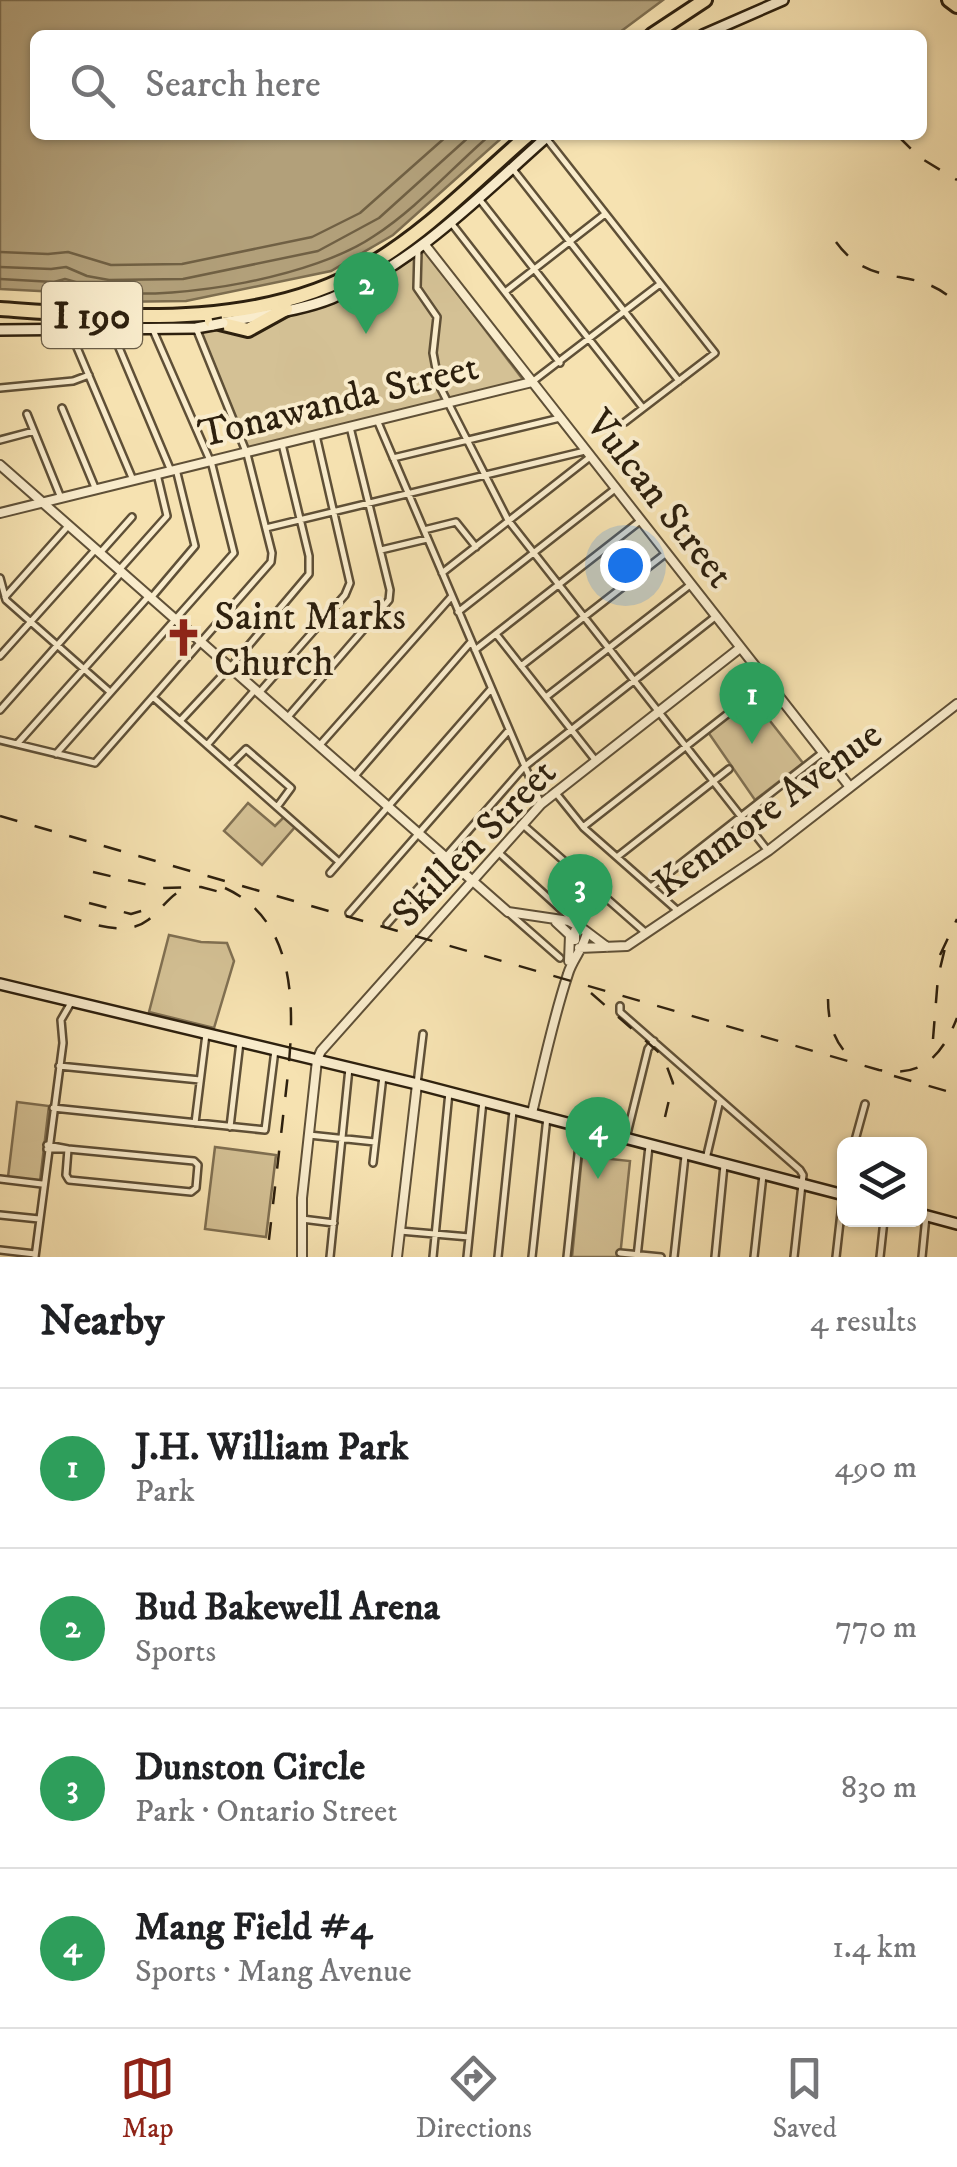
<!DOCTYPE html>
<meta charset="utf-8">
<style>
:root{--surface:#fff;--page:#f6f6f6;--text:#202124;--muted:#757577;--line:#e0e0e0;--accent:#8f2418}
body{margin:0;font-family:"IM FELL DW Pica",serif;background:var(--page);color:var(--text)}
.controls{position:absolute;right:30px;bottom:30px;display:grid;overflow:hidden;border-radius:15px;box-shadow:0 2px 8px #0004}
.controls button{width:90px;height:90px;display:grid;place-items:center;padding:0;border:0;border-bottom:2px solid var(--line);background:var(--surface);color:var(--text);font:50px sans-serif}
.you{position:absolute;left:625px;top:565px;width:35px;height:35px;margin:-25px;border:8px solid #fff;border-radius:50%;background:#1a73e8;box-shadow:0 0 0 15px #1a73e833}
.badge{display:grid;place-items:center;width:65px;height:65px;border-radius:50%;background:var(--accent);color:#fff;font-size:32px;font-weight:700}
.pin{position:absolute;translate:-50% -82px;filter:drop-shadow(0 2px 5px #0008)}
.pin::after{content:'';position:absolute;top:52px;width:35px;height:30px;background:inherit;clip-path:polygon(0 0,100% 0,50% 100%)}
.list{margin:0;padding:0;list-style:none}
h2{display:flex;justify-content:space-between;align-items:center;height:130px;margin:0;padding:0 40px;font-size:42px}
h2 small{font-size:32px;font-weight:400;color:var(--muted)}
.list li{display:grid;grid-template-columns:65px 1fr auto;gap:30px;align-items:center;box-sizing:border-box;height:160px;padding:0 40px;border-top:2px solid var(--line)}
.list b{display:block;font-size:38px;white-space:nowrap}
.list p{margin:0;font-size:32px;white-space:nowrap;color:var(--muted)}
.list em{font-size:32px;font-style:normal;color:var(--muted)}
.icon{flex:none;width:55px;height:55px;fill:none;stroke:currentColor;stroke-width:2;stroke-linecap:round;stroke-linejoin:round}
.map{position:relative;flex:none;width:957px;height:1257px;overflow:hidden}
.search{position:absolute;background:var(--surface);box-shadow:0 2px 8px #0004;left:30px;right:30px;top:30px;height:110px;display:flex;align-items:center;gap:25px;box-sizing:border-box;padding:0 35px;border-radius:15px;color:var(--muted);font-size:38px}
.sheet{height:770px;background:var(--surface)}
nav{display:flex;justify-content:space-around;align-items:center;box-sizing:border-box;height:140px;border-top:2px solid var(--line);background:var(--surface);font-size:28px;color:var(--muted)}
nav a{display:grid;justify-items:center;gap:5px}
nav .on{color:var(--accent)}
.map>svg:first-child{display:block}
.green{fill:#d4c195;stroke:#807052;stroke-width:2.5}
.water{fill:#b2a07a;stroke:#7d6d4f;stroke-width:2.5}
.lines{fill:none;stroke-linecap:round;stroke-linejoin:round}
.shore{stroke:#706044;stroke-width:2.5}
.minor-casing{stroke:#5f5037;stroke-width:10}
.tertiary-casing{stroke:#5f5037;stroke-width:12}
.secondary-casing{stroke:#2d200e;stroke-width:14}
.motorway-casing{stroke:#2d200e;stroke-width:18}
.minor{stroke:#f9eccc;stroke-width:5}
.tertiary{stroke:#f9eccc;stroke-width:8}
.secondary{stroke:#f9eccc;stroke-width:9}
.motorway{stroke:#f6e2b1;stroke-width:12}
.rail{stroke:#2d200e;stroke-width:2.5;stroke-dasharray:18 18;stroke-linecap:butt}
.secondary-bridge-casing{stroke:#2d200e;stroke-width:14;stroke-linecap:butt}
.secondary-bridge{stroke:#f9eccc;stroke-width:9}
.labels{text-anchor:middle;stroke-width:8;stroke-linejoin:round;paint-order:stroke}
.shield{fill:#f9eccc;stroke:#6a5d47;stroke-width:2.5}
.shield-label{font-size:38px;font-weight:bold;fill:#2d200e}
.street-label{font-size:40px;fill:#2d200e;stroke:#f9eccc}
.poi-label{font-size:40px;fill:#2d200e;stroke:#f9eccc;text-anchor:start}
</style>
<div class="map">
<svg width="957" height="1257" viewBox="0 0 957 1257">
<rect width="100%" height="100%" fill="#f6e2b1"/>
<filter id="stains"><feTurbulence type="fractalNoise" baseFrequency=".002" numOctaves="4"/><feColorMatrix values="0 0 0 0 .2 0 0 0 0 .09 0 0 0 0 .02 0 0 0 .5 -.17"/></filter>
<radialGradient id="worn" r=".72"><stop offset=".6" stop-color="#630" stop-opacity="0"/><stop offset="1" stop-color="#630" stop-opacity=".3"/></radialGradient>
<path class="green" d="M425,251l99,130 -276,67 -47,-116 134,-32 53,-26z
M752,698l51,65 -48,37 -47,-68z
M248,803l27,23 9,-9 11,10 -33,38 -38,-34z
M169,935l32,7 26,1 7,18 -20,67 -65,-16z
M17,1102l32,4 -9,75 -32,-4z
M215,1147l61,8 -10,82 -61,-8z
M582,1156l48,5 -10,96h-48z"/>
<path class="water" d="M0,0h663l-47,35h-581v100h470l-112,100 -62,36 -145,30 -80,1 -32,-6 -11,-7 -5,3 -58,-3z"/>
<g class="lines">
<path class="shore" d="M0,252l48,2 20,-2 43,13 71,-1 130,-27 48,-24 88,-78
M0,267l51,2 15,-2 21,9 22,4 74,-1 135,-28 61,-33 92,-83
M0,279l54,3 11,-3c15,3 26,11 43,13 73,8 206,-15 266,-56 42,-27 78,-68 116,-101"/>
<defs>
<path id="minor" d="M546,138l169,215 -90,69
M512,168l167,213
M480,200l163,208
M452,224l108,139
M418,250l-1,38 20,29 -4,36 6,32 69,135 260,331
M505,292l100,-78
M70,331l63,149
M112,331l59,140
M532,382l128,-98
M0,388l73,-7 16,-6
M62,408l34,82
M27,414l34,84
M377,420l164,384
M0,440l34,-9
M393,458l167,-40
M266,528l319,-77
M424,530l32,-8 20,25
M381,550l46,-11
M100,553l32,-36
M119,570l48,-54 -10,-42
M442,573l148,-116
M0,578l6,22 104,92
M5,597l64,-72
M151,598l44,-52 -19,-77
M458,612l157,-123
M496,634l100,127
M475,650l165,-129
M0,656l95,-106
M521,666l144,-112
M259,693l86,-98 5,-12 -34,-148
M546,697l144,-112
M154,698l185,164
M0,710l122,-138
M287,718l102,-118 1,-10 -40,-163
M180,721l53,-57 76,-90v-18l-27,-112
M0,740l95,23 176,-201 1,-9 -25,-99 -51,-126
M17,744l131,-147
M207,745l47,-54
M319,746l133,-150
M56,754l178,-201 -22,-88 -59,-135
M230,765l16,-16 45,39 -14,19
M354,777l116,-134
M555,792l29,36 94,83
M522,824l124,109
M583,827l184,-144
M498,852l77,70
M617,857l112,-88
M330,873l161,-184
M651,887l171,-134
M349,913l160,-183
M510,914l50,44
M387,924l137,-157 191,-150
M620,1006v6l180,158 3,5 -9,82
M59,1066l141,14
M417,1084l6,-50
M53,1108l212,22 10,-80
M195,1123l11,-89
M230,1127l10,-85
M309,1135l66,7
M626,1138l22,-89 6,-8
M854,1144l11,-40
M47,1145l21,4
M47,1149h21
M68,1149l126,12 4,4 -2,23 -5,4 -122,-12 -3,-5z
M706,1159l14,-59
M373,1163l10,-87
M0,1179l42,5
M0,1215l39,4
M302,1219l32,4
M400,1231l69,6
M0,1250l35,4
M620,1253l41,4
M35,1257l28,-214 -2,-23 11,-19
M330,1257l19,-189
M433,1257l16,-165
M467,1257l16,-156
M498,1257l15,-146
M532,1257l15,-140
M567,1257l14,-131
M637,1257l12,-111
M674,1257l11,-101
M715,1257l9,-92
M754,1257l9,-82
M836,1257l8,-71
M880,1257l4,-37
M922,1257l4,-41"/>
<path id="tertiary" d="M425,245l425,542
M0,465l508,447 61,9 14,8
M0,513l532,-131
M556,922l14,13 -1,26
M575,940v-9l8,-2 24,18
M579,948l48,-2 141,-95 189,-147
M532,1113c11,-46 21,-94 36,-139 4,-14 17,-28 19,-42
M302,1257v-59l15,-138 4,-9 220,-247 199,-156
M397,1257l20,-173"/>
<path id="secondary" d="M703,35l80,-35
M226,322c34,-7 74,-11 106,-24 85,-36 149,-103 217,-163
M0,330l196,-2 17,-3
M0,984l417,100 427,111
M920,1214l37,10"/>
<path id="motorway" d="M949,0l8,6
M652,35l53,-35
M0,309c120,8 260,22 368,-43 60,-35 108,-86 160,-131
M211,321l37,9 38,-21"/>
</defs>
<use href="#minor" class="minor-casing"/>
<use href="#tertiary" class="tertiary-casing"/>
<use href="#secondary" class="secondary-casing"/>
<use href="#motorway" class="motorway-casing"/>
<use href="#minor" class="minor"/>
<use href="#tertiary" class="tertiary"/>
<use href="#secondary" class="secondary"/>
<use href="#motorway" class="motorway"/>
<path class="rail" d="M898,136l21,21 38,23
M836,242c37,51 81,20 121,62
M0,816l879,254c43,8 63,-14 78,-52
M93,872l68,16 40,-1 19,5
M225,888c89,41 65,162 57,238 -5,44 -10,87 -15,131
M89,903l42,11 24,-7
M64,916c25,6 61,22 84,4 14,-10 20,-24 36,-31
M940,955l17,-36
M591,993l72,63 10,27 -8,34
M828,999c0,25 7,47 27,62
M933,1039l5,-62 8,-33
M894,1076l63,18"/>
<defs>
<path id="secondary-bridge" d="M213,325l10,-2"/>
</defs>
<use href="#secondary-bridge" class="secondary-bridge-casing"/>
<use href="#secondary-bridge" class="secondary-bridge"/>
</g>
<defs>
<symbol id="church-bare" viewBox="-9 -9 18 18"><path d="M-1.2-6h2.4v3.5h3.3v2.4h-3.3V6h-2.4V-.1h-3.3v-2.4h3.3Z" fill="#8f2418" stroke="#f9eccc" stroke-width="2.5" paint-order="stroke"/></symbol>
</defs>
<g fill-rule="evenodd">
<use href="#church-bare" x="156" y="610" width="55" height="55"/>
</g>
<g class="labels">
<rect class="shield" x="42" y="282" width="100" height="66" rx="8"/>
<g class="shield-label">
<text x="92" y="328">I 190</text>
</g>
<g class="street-label">
<text transform="translate(338 399) rotate(-14)" y="14">Tonawanda Street</text>
<text transform="translate(661 498) rotate(52)" y="14">Vulcan Street</text>
<text transform="translate(767 808) rotate(-36)" y="14">Kenmore Avenue</text>
<text transform="translate(473 842) rotate(-46)" y="14">Skillen Street</text>
</g>
<g class="poi-label">
<text x="214" y="629">Saint Marks<tspan x="214" dy="46">Church</tspan></text>
</g>
</g>
<rect width="100%" height="100%" filter="url(#stains)"/>
<rect width="100%" height="100%" fill="url(#worn)"/>
</svg>
<div class="controls">
<button><svg class="icon" aria-label="layers" viewBox="0 0 24 24"><path d="M12 4l9 5-9 5-9-5zM3 14l9 5 9-5"/></svg></button>
</div>
<div class="you"></div>
<div class="pin badge" style="left:752px;top:744px;background:#2e9e5b">1</div>
<div class="pin badge" style="left:366px;top:334px;background:#2e9e5b">2</div>
<div class="pin badge" style="left:580px;top:936px;background:#2e9e5b">3</div>
<div class="pin badge" style="left:598px;top:1179px;background:#2e9e5b">4</div>
<div class="search"><svg class="icon" aria-label="search" viewBox="0 0 24 24"><circle cx="10" cy="10" r="6"/><path d="M15 15l6 6"/></svg>Search here</div>
</div>
<section class="sheet">
<h2>Nearby<small>4 results</small></h2>
<ul class="list">
<li><span class="badge" style="background:#2e9e5b">1</span><div><b>J.H. William Park</b><p>Park</p></div><em>490 m</em></li>
<li><span class="badge" style="background:#2e9e5b">2</span><div><b>Bud Bakewell Arena</b><p>Sports</p></div><em>770 m</em></li>
<li><span class="badge" style="background:#2e9e5b">3</span><div><b>Dunston Circle</b><p>Park · Ontario Street</p></div><em>830 m</em></li>
<li><span class="badge" style="background:#2e9e5b">4</span><div><b>Mang Field #4</b><p>Sports · Mang Avenue</p></div><em>1.4 km</em></li>
</ul>
</section>
<nav>
<a class="on"><svg class="icon" aria-label="map" viewBox="0 0 24 24"><path d="M3 6l6-2 6 2 6-2v14l-6 2-6-2-6 2zM9 4v14M15 6v14"/></svg>Map</a>
<a><svg class="icon" aria-label="directions" viewBox="0 0 24 24"><path d="M12 3l9 9-9 9-9-9zM9 14v-3h6M13 9l2 2-2 2"/></svg>Directions</a>
<a><svg class="icon" aria-label="saved" viewBox="0 0 24 24"><path d="M7 4h10v16l-5-4-5 4z"/></svg>Saved</a>
</nav>
